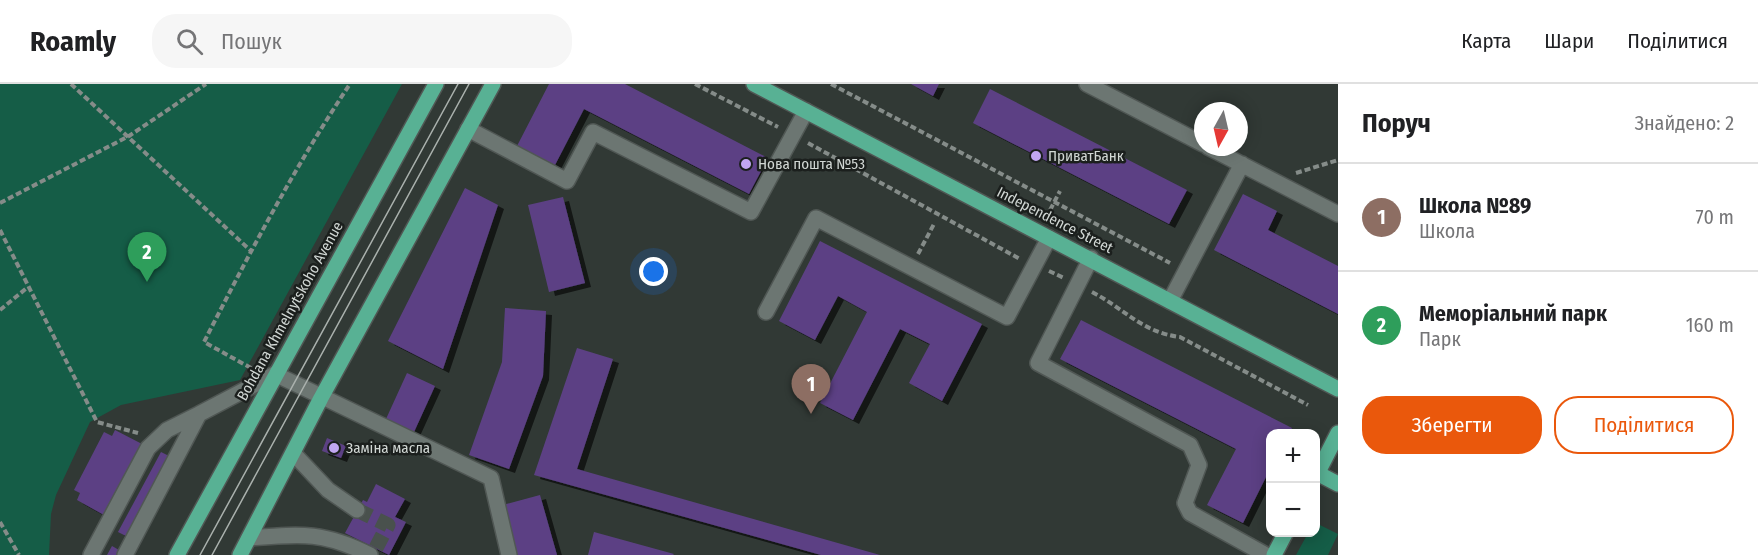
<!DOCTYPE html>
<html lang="uk">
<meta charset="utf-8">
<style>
:root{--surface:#fff;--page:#f6f6f6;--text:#202124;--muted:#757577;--line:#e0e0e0;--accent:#ea580c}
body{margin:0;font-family:"Fira Sans Condensed",sans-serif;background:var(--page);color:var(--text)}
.controls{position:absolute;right:18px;bottom:18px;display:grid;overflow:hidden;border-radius:12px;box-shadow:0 3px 15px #0003}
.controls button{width:54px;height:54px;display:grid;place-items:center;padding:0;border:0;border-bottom:2px solid var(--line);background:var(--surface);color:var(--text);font:30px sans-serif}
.compass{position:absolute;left:1194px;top:18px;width:54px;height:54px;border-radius:50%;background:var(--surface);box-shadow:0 3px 15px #0003;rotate:188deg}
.you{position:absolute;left:654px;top:188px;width:21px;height:21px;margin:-15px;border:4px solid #fff;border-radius:50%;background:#1a73e8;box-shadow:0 0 0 9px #1a73e833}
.badge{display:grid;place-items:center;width:39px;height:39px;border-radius:50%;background:var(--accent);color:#fff;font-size:20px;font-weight:700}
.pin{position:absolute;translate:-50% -50px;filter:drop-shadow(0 2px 3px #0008)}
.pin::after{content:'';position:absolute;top:32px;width:21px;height:18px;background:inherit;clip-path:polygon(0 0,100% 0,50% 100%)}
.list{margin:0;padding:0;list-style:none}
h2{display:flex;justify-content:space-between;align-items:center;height:78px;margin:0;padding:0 24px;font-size:26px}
h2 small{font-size:20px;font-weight:400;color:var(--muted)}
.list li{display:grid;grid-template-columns:39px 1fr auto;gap:18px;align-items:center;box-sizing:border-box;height:108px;padding:0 24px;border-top:2px solid var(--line)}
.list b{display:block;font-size:22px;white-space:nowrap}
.list p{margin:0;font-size:20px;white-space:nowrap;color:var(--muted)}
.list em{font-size:20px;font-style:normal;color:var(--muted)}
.actions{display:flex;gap:12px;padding:18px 24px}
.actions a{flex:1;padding:14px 0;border:2px solid var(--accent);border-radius:24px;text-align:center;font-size:21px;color:var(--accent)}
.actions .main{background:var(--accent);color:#fff}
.icon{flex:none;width:33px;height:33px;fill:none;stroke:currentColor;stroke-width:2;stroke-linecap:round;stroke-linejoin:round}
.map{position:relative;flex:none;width:1338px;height:471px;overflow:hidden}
header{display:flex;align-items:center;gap:36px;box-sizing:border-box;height:84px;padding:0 30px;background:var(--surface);border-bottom:2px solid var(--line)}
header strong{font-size:28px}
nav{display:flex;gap:33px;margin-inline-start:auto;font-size:21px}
.search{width:420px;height:54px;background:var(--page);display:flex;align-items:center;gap:15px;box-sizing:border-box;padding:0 21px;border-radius:24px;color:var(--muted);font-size:22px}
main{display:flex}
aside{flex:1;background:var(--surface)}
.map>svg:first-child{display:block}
.green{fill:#155d47}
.building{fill:#5c4184;filter:url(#shadow)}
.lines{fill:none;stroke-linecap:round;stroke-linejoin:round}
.minor-tunnel{stroke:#49514d;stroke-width:15;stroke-dasharray:15 8;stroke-linecap:butt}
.minor-casing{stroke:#505754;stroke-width:18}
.major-casing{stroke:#505754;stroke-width:18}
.path{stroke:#858c89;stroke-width:4;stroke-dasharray:6 3;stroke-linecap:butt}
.minor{stroke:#6c7672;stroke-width:15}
.major{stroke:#58b194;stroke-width:15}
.tram{stroke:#aab1ad;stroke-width:1.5}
.poi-dot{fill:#c2a7f2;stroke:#1b1f1d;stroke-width:2}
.labels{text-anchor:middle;stroke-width:5;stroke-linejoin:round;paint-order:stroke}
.poi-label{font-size:15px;fill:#d1d7d4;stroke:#1b1f1d;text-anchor:start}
.street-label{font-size:15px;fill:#d1d7d4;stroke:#1b1f1d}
</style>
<header>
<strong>Roamly</strong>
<div class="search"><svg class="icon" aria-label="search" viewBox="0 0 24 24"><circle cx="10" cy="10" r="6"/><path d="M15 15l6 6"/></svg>Пошук</div>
<nav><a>Карта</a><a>Шари</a><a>Поділитися</a></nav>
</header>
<main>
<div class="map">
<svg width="1338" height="471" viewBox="0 0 1338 471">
<defs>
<filter id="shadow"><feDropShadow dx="6" dy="4" stdDeviation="0" flood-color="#0009"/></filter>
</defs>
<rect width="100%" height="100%" fill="#313935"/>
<path class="green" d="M0,0h402l-162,296 -119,25 -31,17 -34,73 -5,19 -2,41h-49z
M1316,439l22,11 -10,21h-32l12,-22 8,-1z"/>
<path class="building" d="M549,0h76l143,74 -19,36 -165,-85 -29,56 -38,-19z
M911,0h28l-6,12z
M990,5l197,101 -18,34 -196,-101z
M465,104l33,17 -55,164 -55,-28z
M1243,110l34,17 -9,19 70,36v48l-124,-64z
M563,113l22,86 -36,9 -21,-87z
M820,157l162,83 -40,77 -33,-18 21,-39 -30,-15 -47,91 -33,-17 47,-91 -29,-16 -23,44 -36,-19z
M505,224l41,3 -3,65 -34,93 -40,-14 33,-93z
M1081,236l211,108 -3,6h-19v35l-27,54 -36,-18 29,-56 -176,-90z
M577,264l36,11 -36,110 303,86h-59l-287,-80z
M407,289l28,13 -21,46 -28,-13z
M115,346l27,14 -38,71 -27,-15 3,-7 -6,-3 30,-58 8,4z
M327,354l19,8 -5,12 -19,-7z
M161,368l8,4 -43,80 -8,-4z
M376,400l29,15 -10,18 11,5 -17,33 -44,-22 18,-33 4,2z
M540,411l17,60h-40l-14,-50z
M594,448l80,22 -1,1h-85z
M112,462l7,4 -2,5h-10z"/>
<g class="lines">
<path class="minor-tunnel" d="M357,426l31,15 -12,23"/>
<defs>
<path id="minor" d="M1087,0l116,60
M468,45l99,52 26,-49 158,80 55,-101
M1208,63l130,67
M1091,174l-53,105 152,82 9,20 -14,38 5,10 76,42
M1170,217l72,-137
M766,228l50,-94 191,99 42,-79
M293,369l35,37 29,20
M249,454c51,-4 74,-7 121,17
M91,471l57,-107 19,-18 32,-16
M125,471l74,-141 76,-40 216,104 18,77"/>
<path id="major" d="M754,0l584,305
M1317,389l21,11
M1316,392l22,-43
M177,471l259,-471
M240,471l81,-157 172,-314
M1274,471l12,-23"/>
</defs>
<use href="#minor" class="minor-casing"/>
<use href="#major" class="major-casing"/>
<path class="path" d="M71,0l180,167
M695,0l83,43
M831,0l339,179
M808,59l212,116
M1296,89l42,-13
M0,119l129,-67 77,-52
M1046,134l14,-27
M0,146l97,192 41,11
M918,170l16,-30
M1049,187l15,7
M1092,208c33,17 49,40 88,45l128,68
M0,226l28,-23
M251,284l-47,-26c45,-88 91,-176 146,-258
M0,438l19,33"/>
<use href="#minor" class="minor"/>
<use href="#major" class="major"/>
<path class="tram" d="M200,471l258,-471
M212,471l257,-471"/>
</g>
<g class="poi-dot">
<circle cx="1036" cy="72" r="6"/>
<circle cx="746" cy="80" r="6"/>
<circle cx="334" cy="364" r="6"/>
</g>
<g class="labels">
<g class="poi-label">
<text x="1048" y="77">ПриватБанк</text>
<text x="758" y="85">Нова пошта №53</text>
<text x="346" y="369">Заміна масла</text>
</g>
<g class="street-label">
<text transform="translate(1055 136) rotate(27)" y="5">Independence Street</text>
<text transform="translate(290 227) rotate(-61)" y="5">Bohdana Khmelnytskoho Avenue</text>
</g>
</g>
</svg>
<div class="controls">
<button>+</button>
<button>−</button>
</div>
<svg class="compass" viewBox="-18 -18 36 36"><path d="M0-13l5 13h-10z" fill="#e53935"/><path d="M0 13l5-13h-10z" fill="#757577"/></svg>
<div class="you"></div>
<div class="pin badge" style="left:811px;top:330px;background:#8d6e63">1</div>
<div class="pin badge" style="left:147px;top:198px;background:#2e9e5b">2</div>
</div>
<aside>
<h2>Поруч<small>Знайдено: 2</small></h2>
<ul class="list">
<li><span class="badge" style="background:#8d6e63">1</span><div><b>Школа №89</b><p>Школа</p></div><em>70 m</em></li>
<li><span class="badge" style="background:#2e9e5b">2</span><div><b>Меморіальний парк</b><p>Парк</p></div><em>160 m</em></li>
</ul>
<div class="actions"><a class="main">Зберегти</a><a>Поділитися</a></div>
</aside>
</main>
